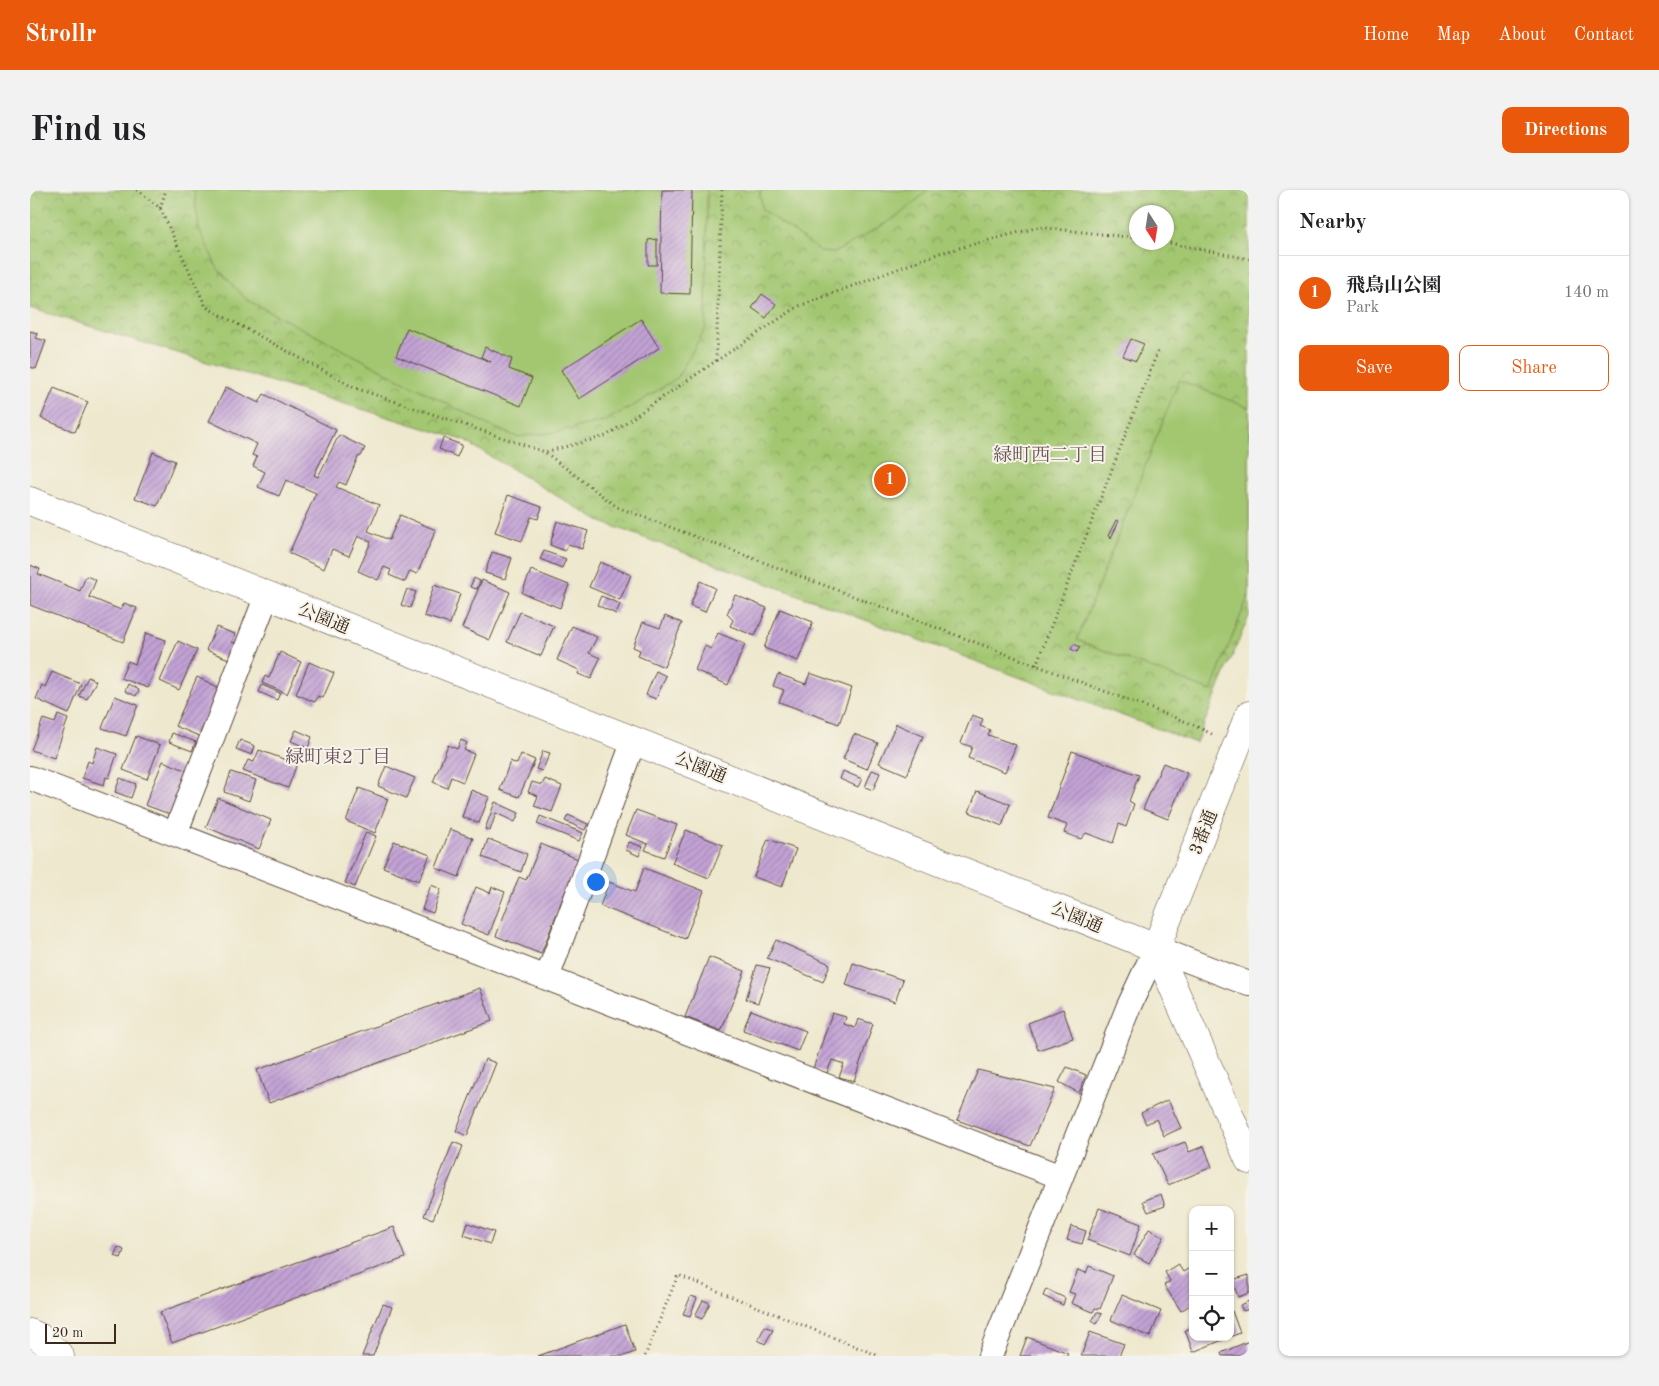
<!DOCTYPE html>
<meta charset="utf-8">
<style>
:root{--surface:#fff;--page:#f2f2f2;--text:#202124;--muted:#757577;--line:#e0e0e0;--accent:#ea580c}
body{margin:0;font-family:"Old Standard TT","Noto Serif JP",serif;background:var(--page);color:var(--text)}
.controls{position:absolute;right:15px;bottom:15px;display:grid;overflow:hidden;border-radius:10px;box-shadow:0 1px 4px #0004}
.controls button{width:45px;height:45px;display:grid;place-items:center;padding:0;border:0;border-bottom:1px solid var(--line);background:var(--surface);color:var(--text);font:25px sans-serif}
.compass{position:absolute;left:1099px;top:15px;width:45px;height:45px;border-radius:50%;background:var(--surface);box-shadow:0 1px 4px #0004;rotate:168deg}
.scale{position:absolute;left:15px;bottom:12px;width:71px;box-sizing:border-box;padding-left:5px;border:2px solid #3b2a1e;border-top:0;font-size:14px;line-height:18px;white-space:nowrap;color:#3b2a1e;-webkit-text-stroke:4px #f7f3e8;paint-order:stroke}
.you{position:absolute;left:565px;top:691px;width:18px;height:18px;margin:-12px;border:4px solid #fff;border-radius:50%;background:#1a73e8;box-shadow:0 0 0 8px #1a73e833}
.badge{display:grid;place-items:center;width:32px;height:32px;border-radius:50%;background:var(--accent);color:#fff;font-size:16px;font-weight:700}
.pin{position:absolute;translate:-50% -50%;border:2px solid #fff;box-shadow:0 1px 5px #0006}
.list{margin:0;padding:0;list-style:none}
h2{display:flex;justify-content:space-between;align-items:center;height:65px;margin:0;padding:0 20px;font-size:21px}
h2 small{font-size:16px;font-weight:400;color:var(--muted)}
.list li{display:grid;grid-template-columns:32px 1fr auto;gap:15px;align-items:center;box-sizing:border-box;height:75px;padding:0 20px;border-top:1px solid var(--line)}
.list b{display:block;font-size:19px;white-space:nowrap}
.list p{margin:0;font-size:16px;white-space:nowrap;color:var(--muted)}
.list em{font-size:16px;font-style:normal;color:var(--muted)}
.actions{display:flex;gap:10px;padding:15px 20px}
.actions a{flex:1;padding:11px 0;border:1px solid var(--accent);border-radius:10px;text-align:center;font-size:18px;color:var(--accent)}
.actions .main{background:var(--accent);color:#fff}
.icon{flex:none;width:28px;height:28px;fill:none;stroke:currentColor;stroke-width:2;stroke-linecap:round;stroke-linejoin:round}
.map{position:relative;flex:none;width:1219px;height:1166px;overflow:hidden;border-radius:10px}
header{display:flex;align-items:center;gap:30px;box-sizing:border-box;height:70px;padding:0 25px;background:var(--accent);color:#fff}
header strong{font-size:24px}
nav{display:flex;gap:28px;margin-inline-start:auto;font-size:18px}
.intro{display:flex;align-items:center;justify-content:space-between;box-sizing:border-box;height:120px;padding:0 30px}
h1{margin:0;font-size:35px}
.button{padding:12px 22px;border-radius:10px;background:var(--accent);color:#fff;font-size:18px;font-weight:700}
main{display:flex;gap:30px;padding:0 30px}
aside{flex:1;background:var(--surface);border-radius:10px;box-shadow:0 1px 4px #0004}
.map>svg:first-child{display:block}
.park{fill:url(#park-crowns);stroke:#6f7848;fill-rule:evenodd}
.pitch{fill:#a3c771;stroke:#6f7848}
.building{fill:url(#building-hatch)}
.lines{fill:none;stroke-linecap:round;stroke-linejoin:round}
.minor-casing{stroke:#564638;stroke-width:26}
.tertiary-casing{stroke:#564638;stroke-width:29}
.secondary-casing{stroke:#564638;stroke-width:29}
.path{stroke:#564638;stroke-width:3;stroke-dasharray:1 4;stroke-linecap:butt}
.minor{stroke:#fff;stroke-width:24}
.tertiary{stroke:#fff;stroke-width:28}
.secondary{stroke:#fff;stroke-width:28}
.labels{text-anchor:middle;stroke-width:4;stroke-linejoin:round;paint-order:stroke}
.street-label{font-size:18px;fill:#3b2a1e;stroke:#f7f3e8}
.neighbourhood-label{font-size:19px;fill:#6b545e;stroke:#f7f3e8}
</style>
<header>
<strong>Strollr</strong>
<nav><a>Home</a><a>Map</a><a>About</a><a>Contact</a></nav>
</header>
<div class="intro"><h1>Find us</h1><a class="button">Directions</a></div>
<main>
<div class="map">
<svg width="1219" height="1166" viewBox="0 0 1219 1166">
<defs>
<pattern id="park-crowns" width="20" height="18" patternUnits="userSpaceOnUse" patternTransform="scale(1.25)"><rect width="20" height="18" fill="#a3c771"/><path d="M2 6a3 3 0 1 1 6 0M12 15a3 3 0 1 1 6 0" fill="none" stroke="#86a25c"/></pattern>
<pattern id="building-hatch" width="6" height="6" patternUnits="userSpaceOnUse" patternTransform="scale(1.25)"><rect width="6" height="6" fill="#c3a3d6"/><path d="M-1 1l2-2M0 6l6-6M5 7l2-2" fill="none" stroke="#a085ad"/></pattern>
</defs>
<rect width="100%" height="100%" fill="#f7f3e8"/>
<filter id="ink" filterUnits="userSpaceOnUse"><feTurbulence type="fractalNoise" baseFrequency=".02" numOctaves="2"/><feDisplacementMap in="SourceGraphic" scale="10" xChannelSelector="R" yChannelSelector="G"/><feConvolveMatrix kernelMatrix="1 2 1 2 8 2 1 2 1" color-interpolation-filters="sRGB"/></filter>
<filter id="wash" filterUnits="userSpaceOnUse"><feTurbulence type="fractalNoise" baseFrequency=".0096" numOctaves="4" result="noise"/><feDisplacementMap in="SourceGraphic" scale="20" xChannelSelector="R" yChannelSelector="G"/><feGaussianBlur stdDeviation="1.12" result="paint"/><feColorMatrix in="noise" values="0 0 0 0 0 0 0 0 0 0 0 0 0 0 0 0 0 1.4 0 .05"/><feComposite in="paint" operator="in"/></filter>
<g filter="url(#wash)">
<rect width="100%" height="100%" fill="#eee8ce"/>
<path class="park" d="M0,0h1219v426l-53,127 -597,-222 -136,-81 -433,-132zM1106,22h30v30h-30z"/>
<path class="pitch" d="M164,0h513l-1,138 -29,50 -44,28 -29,15 -48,11 -39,5 -27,-11 -243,-126 -29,-31 -19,-40z
M730,0h168l-30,26 -64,37 -13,-1 -59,-43z
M1149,190l70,28v186l-38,97 -134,-51z"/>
<g id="blocks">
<path class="building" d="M632,0h30l-2,104 -30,-1z
M627,49v26h-9v-25z
M732,104l14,10 -10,14 -14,-10z
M611,129l18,29 -80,51 -18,-29z
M377,138l84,34 -10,-5 4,-10 27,12 -3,10 23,9 -11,28 -125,-50z
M0,141l7,2 -1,5 10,3 -10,28 -6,-2z
M1101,149l13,5 -8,17 -13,-5z
M196,197l33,16 5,-9 72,36 -22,45 4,2 21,-42 26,13 -4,8 -3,1 -12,28 -7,-3 -3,5 43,18 -11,26 21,9 11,-25 36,15 -19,44 -7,-3 -5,11 -16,-7 2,-5 -7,-3 -6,13 -20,-9 13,-29 -13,-6 -9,20 -17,-7 -8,20 -35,-16 27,-60 -30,-13 -7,16 -21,-9 7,-15 -12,-6 4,-9 -5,-2 5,-11 -48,-23z
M24,198l34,14 -13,30 -34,-14z
M413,248l19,7 -5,12 -18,-8z
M123,262l22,9 -18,45 -22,-8z
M478,305l34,12 -4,12 -7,-2 -9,24 -27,-9z
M1086,330l3,1 -8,17 -3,-2z
M527,331l31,10 -6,18 -14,-5 -3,7 -15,-6z
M514,361l22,8 -4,9 -22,-9z
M462,362l20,6 -7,21 -20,-6z
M570,372l31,13 -11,25 -31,-13z
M0,375l10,4 -2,5 42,17 6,-15 10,4 -7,17 32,13 3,-7 13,5 -14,34 -93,-37z
M501,380l38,15 -9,23 -38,-15z
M444,388l6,3 -3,8 -7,-2z
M452,390l28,12 -20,48 -28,-12z
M670,391l15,7 -10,24 -15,-6z
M404,395l26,9 -10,30 -26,-8z
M377,399l9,3 -6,16 -9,-3z
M705,405l32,13 -12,28 -25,-10 3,-6 -6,-6z
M571,406l19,8 -4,10 -19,-9z
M750,419l33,13 -15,39 -34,-13z
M490,422l34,14 -13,30 -34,-14z
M635,426l17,7 -18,44 -26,-11 2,-6 -7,-3 10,-25 17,6z
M542,436l25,11 -8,16 11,5 -9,21 -13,-5 1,-4 -22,-10z
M186,437l19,7 -3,8 8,3 -6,16 -28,-11z
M116,443l20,7 -18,48 -27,-10 7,-17 7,3z
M688,443l27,11 -17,41 -33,-15 10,-24 6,3z
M148,451l19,9 -18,40 -19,-9z
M1044,454l6,3 -3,5 -6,-3z
M250,462l21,10 -14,32 -25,-11 3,-7 4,2z
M279,472l25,11 -11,25 -5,-2 -3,6 -19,-8z
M626,481l10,5 -10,23 -10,-4z
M22,482l29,12 -12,30 -33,-15 6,-14 3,2z
M780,483l42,15 -13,36 -60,-22 5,-12 -11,-4 5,-12 28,10z
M58,487l8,4 -9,18 -8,-3z
M167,487l23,11 -21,48 -24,-10z
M98,494l11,6 -3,6 -11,-5z
M232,495l18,8 -3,7 -18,-8z
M85,506l23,9 -12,31 -24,-8z
M28,525l10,4 -14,39 -23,-8 12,-31 12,4z
M942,525l11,4 -3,7 10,4 -2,5 28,10 -11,27 -37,-14 4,-11 -11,-4z
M866,534l27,12 -16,39 -28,-12z
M266,540l16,7 -4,11 -17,-7z
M142,543l24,9 -4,9 -23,-9z
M824,544l24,9 -11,26 -24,-10z
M106,546l24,9 -13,34 -24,-9z
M210,550l15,6 -3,9 -16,-6z
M431,550l6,3 -3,7 10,4 -11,28 -12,-5 -4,11 -14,-6 15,-37 9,4z
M67,557l20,7 -8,24 -3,-1 -2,8 -22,-7 6,-17 4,2z
M229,560l38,14 -9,24 -45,-17 5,-11 6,2z
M513,561l7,2 -8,18 -6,-2z
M1042,561l67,24 -10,26 5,3 -8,23 -7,-3 -6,19 -27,-10 -5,6 -17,-6 3,-8 -19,-7z
M491,564l14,6 -16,37 -19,-7 10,-29 7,3z
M133,571l27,11 -18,43 -27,-10z
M1133,573l24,10 -19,46 -25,-10z
M356,576l29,12 -9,20 -28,-12z
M842,580l8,3 -7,17 -8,-3z
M813,581l19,8 -4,8 -18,-8z
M201,582l25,8 -7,21 -25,-9z
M90,588l16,6 -5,14 -16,-6z
M515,589l17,7 -10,26 -18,-6 4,-10 -10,-4 4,-10 10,3z
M329,598l29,11 -13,34 -29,-12z
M441,600l18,7 -10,26 -17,-6z
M947,601l33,13 -8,22 -33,-14z
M188,608l53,22 -12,29 -53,-22z
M465,612l24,11 -4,9 -19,-9 -6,18 -5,-2z
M606,620l41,15 -13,32 -19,-7 3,-6 -22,-9z
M538,625l20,9 -3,6 -20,-9z
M510,626l43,17 -4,8 -42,-17z
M420,639l23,9 -14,39 -23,-9z
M656,640l37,15 -14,33 -37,-15z
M336,642l10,4 -21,51 -10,-4z
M458,649l39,15 -6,18 -39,-15z
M738,649l28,10 -14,38 -28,-10z
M364,651l36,14 -11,26 -36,-14z
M599,652l14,5 -4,9 -13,-6z
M511,654l37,15 -37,95 -45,-18 23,-59 7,3z
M614,678l60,23 -19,48 -85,-33 9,-24 26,10z
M401,695l10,4 -8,24 -11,-4z
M446,697l14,6 2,-6 13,5 -16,43 -28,-11z
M746,750l54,24 -7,18 -56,-24z
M679,767l36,14 -24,60 -36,-14z
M823,773l50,17 -8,22 -49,-17z
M727,775l13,3 -12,35 -12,-4z
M450,798l12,33 -223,82 -12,-33z
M1033,819l10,29 -35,12 -10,-27z
M721,820l55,21 -8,20 -55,-21z
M802,823l14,4 -2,7 11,4 3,-9 15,5 -19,57 -15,-4 5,-13 -12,-4 -5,13 -14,-4z
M455,869l11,4 -29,73 -11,-5z
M1037,877l19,8 -7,18 -20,-11z
M948,880l77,19 -25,57 -73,-26z
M1138,910l13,28 -17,8 -8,-17 -10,5 -5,-11z
M423,952l10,4 -30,73 -9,-3z
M1155,952l4,10 15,-6 8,21 -44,18 -15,-31z
M1131,1004l4,12 -17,6 -5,-11z
M1069,1018l42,16 -11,32 -43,-16z
M438,1033l26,9 -4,12 -26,-9z
M1041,1036l15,5 -4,13 -15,-4z
M364,1037l11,31 -233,85 -12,-31z
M1119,1039l15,8 -15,26 -15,-8z
M88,1057l6,3 -3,8 -7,-2z
M1148,1074l5,8 10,-6v37l-12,8 -17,-26 6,-4 -5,-9z
M1059,1076l24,10 -13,33 -5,-1 -2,4 -22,-9 4,-9 -6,-2 9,-22 8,3z
M1219,1085v18l-11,4 -6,-17z
M1016,1099l19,9 -2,7 -20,-9z
M1092,1105l39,16 -11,26 -39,-17z
M661,1106l6,2 -7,18 -7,-2z
M673,1110l7,3 -8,16 -7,-3z
M1219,1111v8l-6,2 -3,-6z
M353,1114l9,3 -19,49h-11z
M1202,1121l8,22 -10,4v-25z
M1067,1122l5,2 -6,10 -4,-3z
M595,1134l10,28 -11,4h-86z
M735,1136l8,4 -8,14 -7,-4z
M1163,1136v11h37l-37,15 -8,-22z
M1060,1142l34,12 -5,12h-38z
M997,1147l41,16 -2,3h-46z
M1219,1151v15h-27l-1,-3z"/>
</g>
</g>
<g filter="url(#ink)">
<use href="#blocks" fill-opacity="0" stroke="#564638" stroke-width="1"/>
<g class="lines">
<defs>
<path id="minor" d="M0,588l1031,399
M145,644l92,-239
M517,788l87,-238
M960,1166l138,-348 28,-60 93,36"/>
<path id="tertiary" d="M0,311l1126,447 93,212
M1126,758l93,-233"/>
<path id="secondary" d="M0,1143l9,4 21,19"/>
</defs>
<use href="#minor" class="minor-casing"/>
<use href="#tertiary" class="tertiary-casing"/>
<use href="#secondary" class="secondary-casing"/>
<path class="path" d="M107,0l23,18 46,99 149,81 190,64 61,-16 110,-75 6,-171
M130,18l6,-18
M1135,52l84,17
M686,171l83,-55 141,-53 99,-26 97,11
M516,263l71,54 572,216 25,12
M1006,475l123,-317
M615,1166l33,-81 201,81"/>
<use href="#minor" class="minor"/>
<use href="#tertiary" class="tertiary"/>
<use href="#secondary" class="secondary"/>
</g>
</g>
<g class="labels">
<g class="street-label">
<text transform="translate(294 428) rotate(22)" y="6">公園通</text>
<text transform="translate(671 577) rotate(22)" y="6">公園通</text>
<text transform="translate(1173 642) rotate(-68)" y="6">3番通</text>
<text transform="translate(1047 727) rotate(22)" y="6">公園通</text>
</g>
<g class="neighbourhood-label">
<text x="1020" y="271">緑町西二丁目</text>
<text x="308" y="573">緑町東2丁目</text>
</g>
</g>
</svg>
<div class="controls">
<button>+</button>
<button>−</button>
<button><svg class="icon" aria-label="locate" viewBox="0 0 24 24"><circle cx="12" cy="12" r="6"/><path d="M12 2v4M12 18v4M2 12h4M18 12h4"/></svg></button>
</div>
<svg class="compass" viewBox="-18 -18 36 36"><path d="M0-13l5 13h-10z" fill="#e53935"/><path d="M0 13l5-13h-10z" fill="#757577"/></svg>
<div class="scale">20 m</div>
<div class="you"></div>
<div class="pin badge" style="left:860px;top:290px">1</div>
</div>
<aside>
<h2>Nearby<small></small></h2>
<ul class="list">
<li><span class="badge">1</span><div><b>飛鳥山公園</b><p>Park</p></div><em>140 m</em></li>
</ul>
<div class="actions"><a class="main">Save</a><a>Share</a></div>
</aside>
</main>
